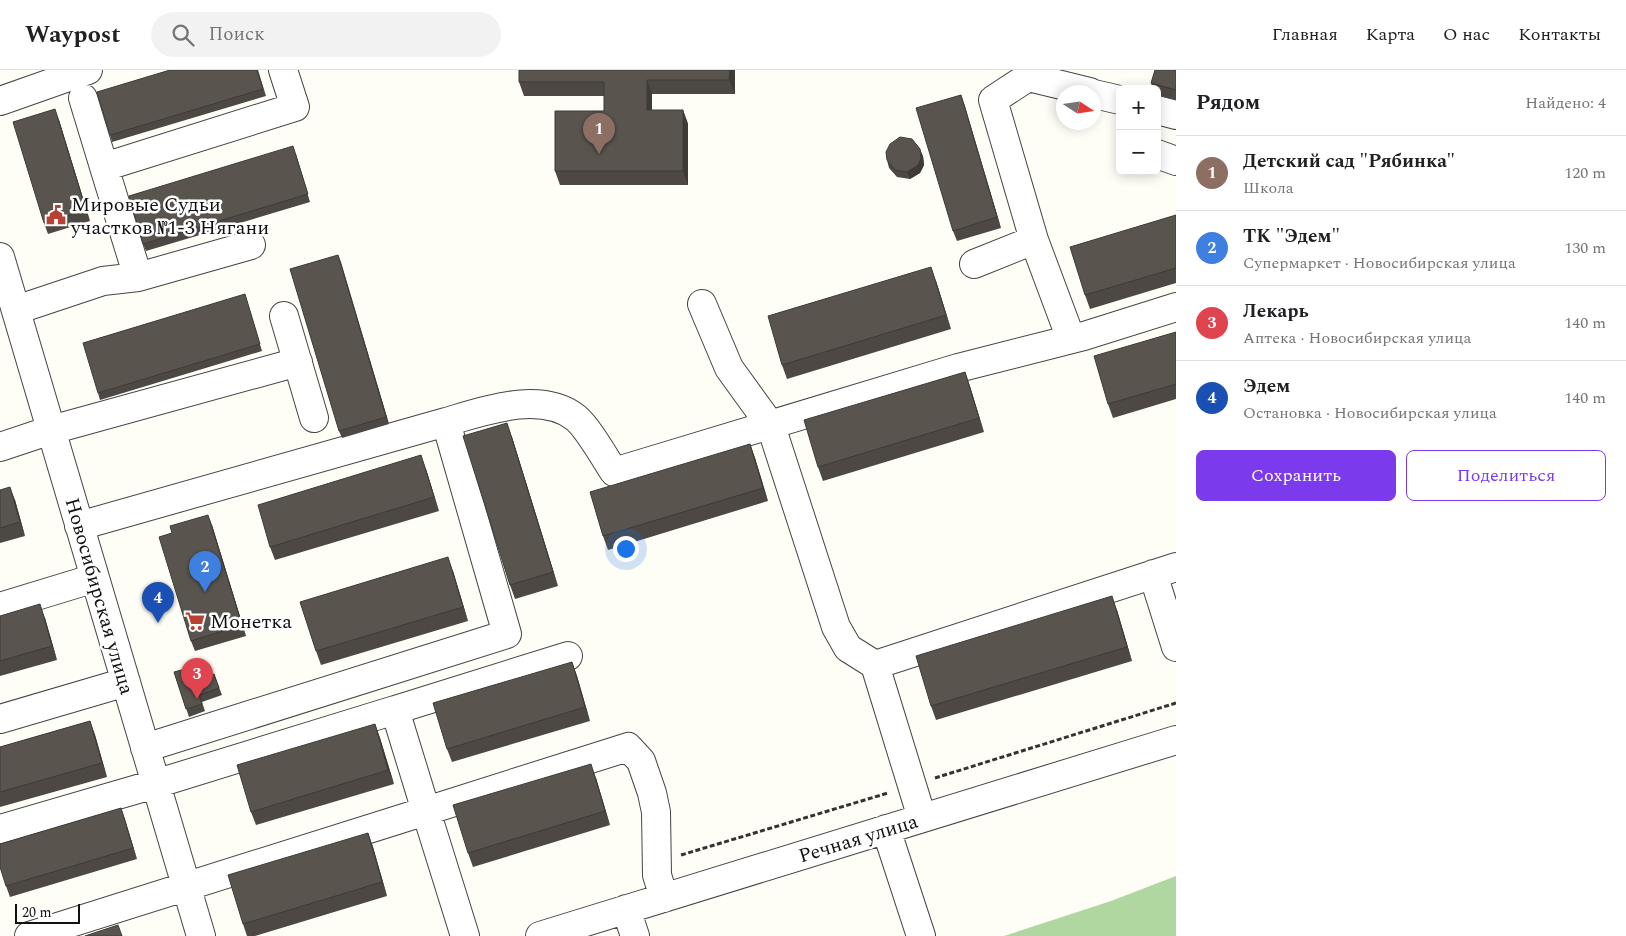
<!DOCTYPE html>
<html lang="ru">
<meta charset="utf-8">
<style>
:root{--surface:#fff;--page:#f2f2f2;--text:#202124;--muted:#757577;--line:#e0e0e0;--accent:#7c3aed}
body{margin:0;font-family:Spectral,serif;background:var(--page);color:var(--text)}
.controls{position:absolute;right:15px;top:15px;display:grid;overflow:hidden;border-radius:8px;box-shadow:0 2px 12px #0003}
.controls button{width:45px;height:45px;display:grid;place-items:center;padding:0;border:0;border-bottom:1px solid var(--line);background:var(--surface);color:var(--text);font:25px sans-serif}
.compass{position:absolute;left:1056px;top:15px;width:45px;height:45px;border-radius:50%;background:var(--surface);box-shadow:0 2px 12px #0003;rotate:102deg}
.scale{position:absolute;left:15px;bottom:12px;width:65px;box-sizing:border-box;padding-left:5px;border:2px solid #111;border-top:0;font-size:14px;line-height:18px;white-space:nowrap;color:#111;-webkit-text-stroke:4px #fff;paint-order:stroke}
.you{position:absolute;left:625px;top:478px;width:18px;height:18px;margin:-12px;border:4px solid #fff;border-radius:50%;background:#1a73e8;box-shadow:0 0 0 8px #1a73e833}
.badge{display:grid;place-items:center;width:32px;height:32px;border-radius:50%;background:var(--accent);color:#fff;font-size:16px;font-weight:700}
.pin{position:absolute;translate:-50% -41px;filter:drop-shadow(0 1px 2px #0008)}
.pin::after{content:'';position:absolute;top:26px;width:18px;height:15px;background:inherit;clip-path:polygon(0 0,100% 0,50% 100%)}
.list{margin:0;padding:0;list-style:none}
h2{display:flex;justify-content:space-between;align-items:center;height:65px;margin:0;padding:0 20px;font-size:21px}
h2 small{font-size:16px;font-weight:400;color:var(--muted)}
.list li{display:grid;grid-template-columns:32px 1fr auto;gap:15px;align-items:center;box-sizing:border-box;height:75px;padding:0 20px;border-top:1px solid var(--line)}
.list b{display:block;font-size:19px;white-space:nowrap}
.list p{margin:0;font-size:16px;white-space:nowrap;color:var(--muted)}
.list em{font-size:16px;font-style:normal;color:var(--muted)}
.actions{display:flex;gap:10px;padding:15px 20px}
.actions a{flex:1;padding:11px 0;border:1px solid var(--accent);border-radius:8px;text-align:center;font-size:18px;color:var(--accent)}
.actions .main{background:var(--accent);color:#fff}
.icon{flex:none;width:28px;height:28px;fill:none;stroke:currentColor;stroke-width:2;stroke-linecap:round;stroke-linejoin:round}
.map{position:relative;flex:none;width:1176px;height:866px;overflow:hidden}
header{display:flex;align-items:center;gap:30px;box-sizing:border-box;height:70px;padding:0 25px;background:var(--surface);border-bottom:1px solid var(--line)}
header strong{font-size:24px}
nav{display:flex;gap:28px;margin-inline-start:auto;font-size:18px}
.search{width:350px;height:45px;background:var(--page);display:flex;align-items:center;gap:12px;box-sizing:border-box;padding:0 18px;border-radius:28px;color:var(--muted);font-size:19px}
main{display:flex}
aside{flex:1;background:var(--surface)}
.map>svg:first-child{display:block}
.forest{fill:#b1d7a1}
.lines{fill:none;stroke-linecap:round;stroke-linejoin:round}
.minor-casing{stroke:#444;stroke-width:30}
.path{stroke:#333;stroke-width:3;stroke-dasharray:5 2.5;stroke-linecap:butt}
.minor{stroke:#fff;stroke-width:28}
.wall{fill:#4d4843}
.shaded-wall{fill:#3e3b37}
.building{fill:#59544e;stroke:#3e3b37}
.labels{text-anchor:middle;stroke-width:5;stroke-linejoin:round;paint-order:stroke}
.poi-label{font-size:20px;fill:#111;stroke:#fff;text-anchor:start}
.street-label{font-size:20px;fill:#111;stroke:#fff}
</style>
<header>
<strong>Waypost</strong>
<div class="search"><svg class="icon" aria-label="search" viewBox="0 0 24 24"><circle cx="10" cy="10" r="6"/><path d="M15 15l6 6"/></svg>Поиск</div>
<nav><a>Главная</a><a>Карта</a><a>О нас</a><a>Контакты</a></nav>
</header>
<main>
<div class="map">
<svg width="1176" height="866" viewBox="0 0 1176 866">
<rect width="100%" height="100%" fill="#fefef6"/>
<path class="forest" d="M1176,806v60h-172l107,-35z"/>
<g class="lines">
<defs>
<path id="minor" d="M1094,24l26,6
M83,28l21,69 191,-60 -12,-37
M0,31l88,-31
M1157,40l19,5
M1157,84l19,7
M104,97l34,110 113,-32
M0,187l201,679
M974,194l60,-24
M702,234l27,64 42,58 65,201 12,21 27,17
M16,240l87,-29 35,-4
M284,246l30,102
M1071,269l-37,-99 -41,-140 35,-23 62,15
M0,377l51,-17 247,-68
M79,456l367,-104
M1153,504l23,73
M0,537l95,-29
M0,649l126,-37
M145,678l362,-114 -61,-212c38,-11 95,-32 130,-4 12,10 29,40 38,54l344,-104 126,-32 92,-29
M922,748l-47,-153 301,-98
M0,759l155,-45 240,-74
M886,759l35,107
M626,839l9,27
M29,866l397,-125 -31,-101 173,-54
M465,866l-39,-125 202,-64 13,14 11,32 4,19 1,63 7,23
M540,866l636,-196"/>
</defs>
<use href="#minor" class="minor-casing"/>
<path class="path" d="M935,708l241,-75
M681,785l207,-62"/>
<use href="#minor" class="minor"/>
</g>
<path class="wall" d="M170,0h88l8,26 -154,46 -2,-7z
M735,0v24h-83v16h31l5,14v61h-128l-5,-14 49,-60v-15h-80l-5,-14z
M1176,0v30l-19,-5v-6h-4l-2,-6z
M961,25l40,133 -44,13 -4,-10z
M59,50l31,101 -42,13 -4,-11z
M296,84l14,48 -164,49 -3,-7z
M923,86l1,9 -4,8 -10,6 -13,-2 -8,-9 -2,-8z
M1176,145v68l-86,26 -5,-14z
M338,185l51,169 -47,14 -3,-7z
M936,211l15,48 -164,50 -5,-14z
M247,231l15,50 -162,49 -2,-7z
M1176,262v67l-63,19 -5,-14z
M965,302l19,60 -161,49 -5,-14z
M512,367l46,149 -43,13 -5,-14z
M750,374l5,14 13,43 -160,49 -5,-14z
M426,399l13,42 -164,49 -5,-13z
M0,420l15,10 10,36 -25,7z
M212,455l34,111 -51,15 -4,-10z
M453,501l15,50 -147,44 -5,-14z
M1117,540l15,51 -196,59 -5,-14z
M0,546l45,2 12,42 -57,16z
M572,592l5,14 13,45 -138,41 -5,-13z
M174,602l26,6 14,-4 8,21 -20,7 3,9 -16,6z
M90,651l5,14 12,42 -107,30v-60z
M375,654l5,14 14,46 -138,41 -5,-13z
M596,708l14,47 -137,42 -5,-14z
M121,738l16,51 -127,38 -4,-11z
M368,763l5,14 14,49 -132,40h-8l-4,-12z"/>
<path class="shaded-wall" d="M730,0h5v24l-6,-14z
M647,10l5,14v30l-5,-14z
M961,25l4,11 36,122 -4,-11z
M55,39l4,11 31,101 -4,-11z
M683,40l5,14v61l-5,-14z
M920,79l3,7 1,9 -4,8 -10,6 -3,-7z
M338,185l3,7 48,162 -3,-7z
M931,197l5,14 15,48 -5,-14z
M965,302l5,14 14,46 -5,-14z
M507,353l5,14 46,149 -5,-14z
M750,374l5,14 13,43 -5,-13z
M421,385l5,14 13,42 -5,-14z
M10,417l5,13 10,36 -5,-14z
M208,445l4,10 34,111 -4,-11z
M448,487l5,14 15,50 -5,-14z
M1112,526l5,14 15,51 -5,-14z
M40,534l5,14 12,42 -5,-14z
M572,592l5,14 13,45 -5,-14z
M90,651l5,14 12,42 -5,-14z
M375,654l5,14 14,46 -6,-14z
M591,694l5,14 14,47 -5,-14z
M121,738l4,11 12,40 -4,-11z
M368,763l5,14 14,49 -5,-14z"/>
<path class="building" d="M170,0h87l6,19 -153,46 -13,-43z
M519,0h211l-1,10h-82v30h36v61h-128v-60h49v-29h-85z
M1155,0h21v20l-25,-7z
M961,25l36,122 -44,14 -37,-123z
M55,39l31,101 -42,13 -31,-101z
M900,67l12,2 8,10 1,9 -3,7 -11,7 -12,-2 -8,-10 -1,-8 4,-8z
M293,76l15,48 -165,50 -14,-48z
M1176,145v53l-91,27 -15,-48z
M338,185l48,162 -47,14 -49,-162z
M931,197l15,48 -164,50 -14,-49z
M245,224l15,50 -162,49 -15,-50z
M1176,262v52l-68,20 -14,-48z
M965,302l14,46 -161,49 -14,-47z
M507,353l46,149 -43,13 -47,-149z
M750,374l13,44 -160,48 -13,-44z
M421,385l13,42 -164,50 -12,-42z
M10,417l10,35 -20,6v-38z
M208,445l34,110 -51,16 -32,-104 13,-4 -2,-7z
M448,487l15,50 -147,44 -16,-49z
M1112,526l15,51 -196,59 -15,-50z
M40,534l12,42 -52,15v-45z
M572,592l13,45 -138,42 -14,-46z
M185,599l15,9 14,-4 5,14 -20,7 3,9 -16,5 -12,-37z
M90,651l12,42 -102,29v-45z
M375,654l13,46 -137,42 -14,-47z
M591,694l14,47 -137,42 -15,-48z
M121,738l12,40 -127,38 -6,-19v-23z
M368,763l14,49 -139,42 -15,-49z
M118,855l4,11h-37z"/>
<defs>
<symbol id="civic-bare" viewBox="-9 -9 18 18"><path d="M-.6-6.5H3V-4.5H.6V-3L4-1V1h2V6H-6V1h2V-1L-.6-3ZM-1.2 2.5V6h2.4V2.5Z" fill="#b74233" stroke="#fff" stroke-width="2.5" paint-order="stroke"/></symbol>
<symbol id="supermarket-bare" viewBox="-9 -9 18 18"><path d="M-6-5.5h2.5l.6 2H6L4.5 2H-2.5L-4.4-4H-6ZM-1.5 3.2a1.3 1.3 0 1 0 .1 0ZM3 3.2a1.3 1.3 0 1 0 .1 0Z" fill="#b74233" stroke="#fff" stroke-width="2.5" paint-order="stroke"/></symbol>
</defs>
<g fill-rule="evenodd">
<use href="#civic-bare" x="42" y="131" width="28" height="28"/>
<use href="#supermarket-bare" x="181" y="537" width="28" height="28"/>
</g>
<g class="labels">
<g class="poi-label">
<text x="71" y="141">Мировые Судьи<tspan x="71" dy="23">участков №1-3 Нягани</tspan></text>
<text x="210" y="558">Монетка</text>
</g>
<g class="street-label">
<text transform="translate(100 526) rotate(74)" y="7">Новосибирская улица</text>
<text transform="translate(858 768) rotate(-17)" y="7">Речная улица</text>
</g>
</g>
</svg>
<div class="controls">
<button>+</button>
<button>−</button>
</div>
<svg class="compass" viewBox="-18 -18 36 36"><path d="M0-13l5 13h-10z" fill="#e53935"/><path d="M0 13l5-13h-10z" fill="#757577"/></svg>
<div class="scale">20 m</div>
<div class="you"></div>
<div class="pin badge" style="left:599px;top:84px;background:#8d6e63">1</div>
<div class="pin badge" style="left:205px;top:522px;background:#3f7fe0">2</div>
<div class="pin badge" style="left:197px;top:629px;background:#e0444e">3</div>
<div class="pin badge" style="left:158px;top:553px;background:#1a4fb4">4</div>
</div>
<aside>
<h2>Рядом<small>Найдено: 4</small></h2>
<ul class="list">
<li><span class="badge" style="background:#8d6e63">1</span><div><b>Детский сад &quot;Рябинка&quot;</b><p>Школа</p></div><em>120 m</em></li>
<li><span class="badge" style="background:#3f7fe0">2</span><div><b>ТК &quot;Эдем&quot;</b><p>Супермаркет · Новосибирская улица</p></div><em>130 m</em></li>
<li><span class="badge" style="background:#e0444e">3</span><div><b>Лекарь</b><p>Аптека · Новосибирская улица</p></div><em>140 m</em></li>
<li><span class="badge" style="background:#1a4fb4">4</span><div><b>Эдем</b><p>Остановка · Новосибирская улица</p></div><em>140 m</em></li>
</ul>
<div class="actions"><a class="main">Сохранить</a><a>Поделиться</a></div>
</aside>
</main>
